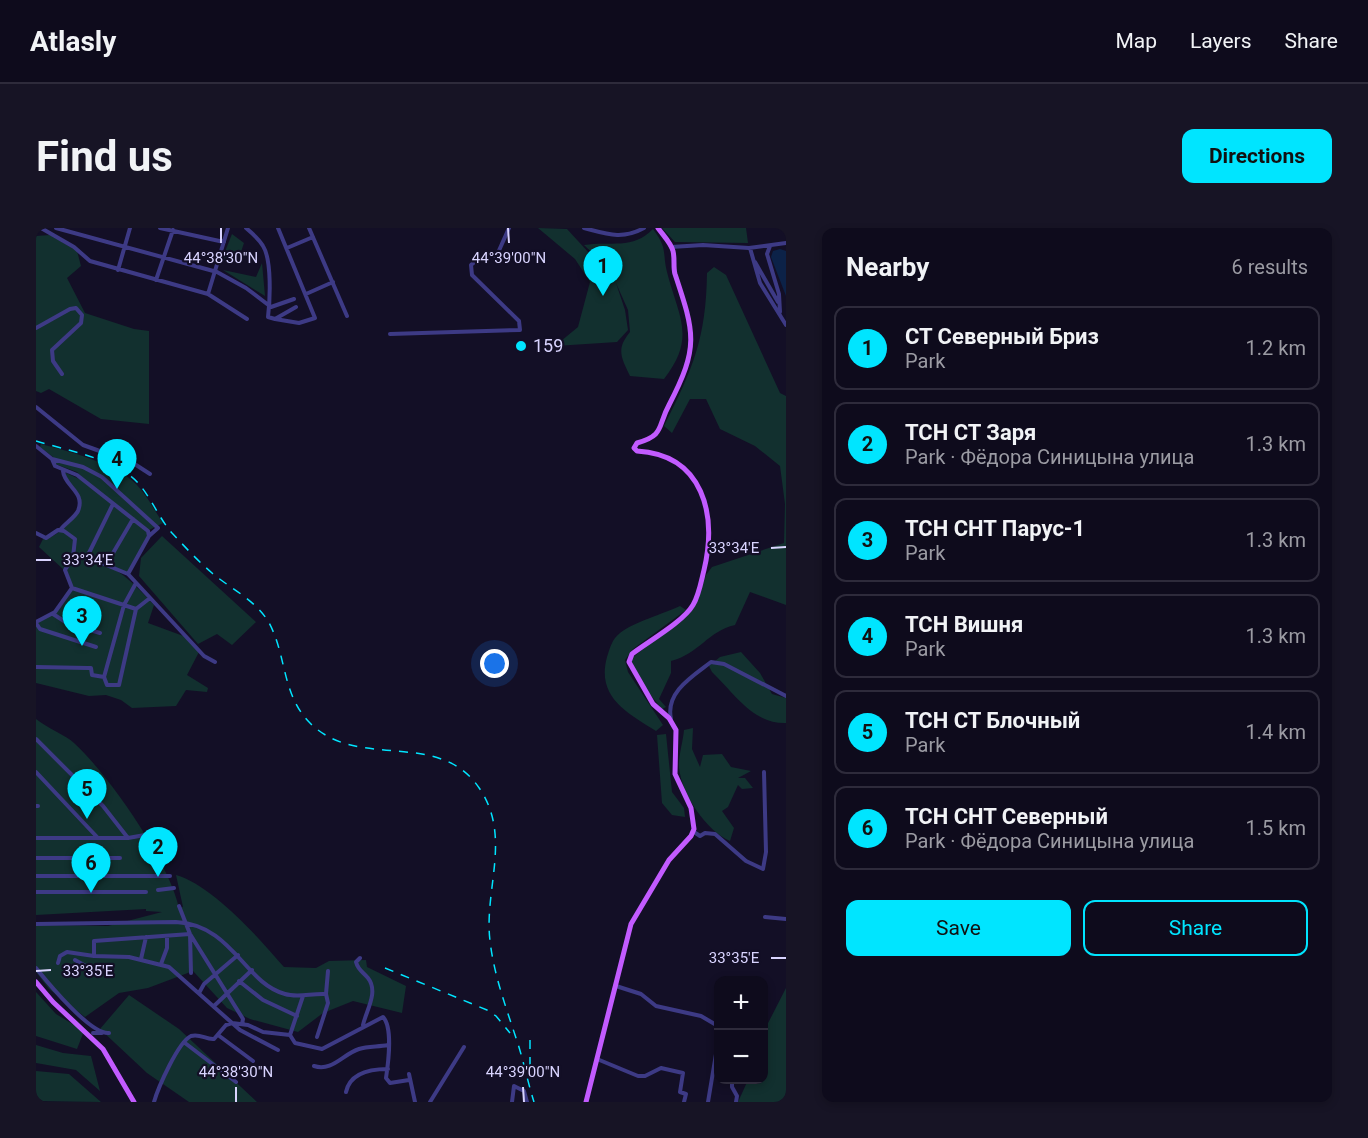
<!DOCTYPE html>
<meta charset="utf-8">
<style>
:root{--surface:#0e0b1c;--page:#171425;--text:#f1f3f6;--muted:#9b9ba3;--line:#2e2b3b;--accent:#00e5ff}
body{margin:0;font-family:Roboto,sans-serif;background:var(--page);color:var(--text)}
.controls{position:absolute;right:18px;bottom:18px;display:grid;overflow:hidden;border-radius:12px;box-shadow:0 3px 9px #0003}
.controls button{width:54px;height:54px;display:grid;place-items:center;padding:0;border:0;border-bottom:2px solid var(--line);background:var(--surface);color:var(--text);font:30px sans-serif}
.you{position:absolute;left:459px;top:436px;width:21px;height:21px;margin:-15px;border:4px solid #fff;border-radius:50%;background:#1a73e8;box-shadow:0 0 0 9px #1a73e833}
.badge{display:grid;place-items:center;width:39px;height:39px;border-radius:50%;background:var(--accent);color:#111;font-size:20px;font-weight:700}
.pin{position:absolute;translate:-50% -50px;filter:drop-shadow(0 2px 3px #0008)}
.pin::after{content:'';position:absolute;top:32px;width:21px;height:18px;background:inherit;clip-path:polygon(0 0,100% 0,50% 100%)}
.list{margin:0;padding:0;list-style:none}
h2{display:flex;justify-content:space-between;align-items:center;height:78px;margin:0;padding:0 24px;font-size:26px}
h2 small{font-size:20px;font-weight:400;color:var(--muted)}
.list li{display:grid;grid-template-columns:39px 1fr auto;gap:18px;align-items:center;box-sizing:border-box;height:84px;margin:0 12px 12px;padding:0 12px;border:2px solid var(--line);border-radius:12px}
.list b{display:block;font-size:22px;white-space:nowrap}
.list p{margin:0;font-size:20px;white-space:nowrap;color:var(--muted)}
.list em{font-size:20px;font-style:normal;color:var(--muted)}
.actions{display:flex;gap:12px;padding:18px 24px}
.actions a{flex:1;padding:14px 0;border:2px solid var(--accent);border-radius:12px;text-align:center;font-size:21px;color:var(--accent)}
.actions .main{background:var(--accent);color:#111}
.map{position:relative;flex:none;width:750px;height:874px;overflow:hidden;border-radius:12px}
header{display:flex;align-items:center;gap:36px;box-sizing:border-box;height:84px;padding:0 30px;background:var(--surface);border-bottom:2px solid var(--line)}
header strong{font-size:28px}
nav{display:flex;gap:33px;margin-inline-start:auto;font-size:21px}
.intro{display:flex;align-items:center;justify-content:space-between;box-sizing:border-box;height:144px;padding:0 36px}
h1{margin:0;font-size:42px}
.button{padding:15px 27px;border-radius:12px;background:var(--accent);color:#111;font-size:21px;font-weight:700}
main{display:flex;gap:36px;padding:0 36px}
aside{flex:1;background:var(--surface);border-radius:12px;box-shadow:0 3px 9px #0003}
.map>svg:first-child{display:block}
.green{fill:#12302f}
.water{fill:#0c2248}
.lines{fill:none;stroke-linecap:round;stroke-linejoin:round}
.minor{stroke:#3d3a85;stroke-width:4}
.major{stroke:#c25bff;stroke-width:5}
.rail{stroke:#00e5ff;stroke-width:1.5;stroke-dasharray:9 8;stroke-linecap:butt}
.ticks{fill:none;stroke:#d9d4ff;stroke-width:2}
.poi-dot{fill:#00e5ff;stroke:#130f26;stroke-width:2}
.labels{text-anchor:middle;stroke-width:4.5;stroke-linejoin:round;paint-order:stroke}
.poi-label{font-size:18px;fill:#d9d4ff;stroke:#130f26;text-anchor:start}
.ticks-label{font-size:15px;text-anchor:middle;fill:#d9d4ff;stroke:#130f26;stroke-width:4.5;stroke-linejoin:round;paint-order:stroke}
</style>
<header>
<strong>Atlasly</strong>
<nav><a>Map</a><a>Layers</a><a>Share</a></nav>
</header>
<div class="intro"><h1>Find us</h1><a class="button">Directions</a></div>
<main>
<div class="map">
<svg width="750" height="874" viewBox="0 0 750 874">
<rect width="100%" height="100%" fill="#130f26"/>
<path class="green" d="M502,0l29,1 45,49 -8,-14 -20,-19c26,-4 49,5 69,-16 15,20 9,22 14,43 11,44 30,65 -3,107l-34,-3c-9,-19 -14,-27 0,-44l-2,-22 -12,-27 9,27 3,20 -11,12 -62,4 23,-19 12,-45 -15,-23z
M626,0h84l2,15 -73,-1z
M196,6l12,9 -7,21 -15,-5z
M14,7l27,16 4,15 -14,12 18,35 49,16 15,2v93l-48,-5 -52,-30 -8,4 -5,-2v-155z
M226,35l3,33 -42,-26 33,7z
M678,39l12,8 54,118 6,3v209l-36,-13 -15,33c-27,6 -36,29 -64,36v12l-12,26 7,8 -4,2c-11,-14 -29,-32 -31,-50l65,-54 10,-30 6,-8 72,-24 1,-39 -5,-38 -25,-20 -35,-17 -14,-30h-16l-18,34 -8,-7c29,-58 42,-87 43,-153z
M5,216c28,7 75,20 95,40 11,11 18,26 27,39l-16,8 1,4 -20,38 -39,-17h-17l-8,14 -25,-23 4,-8c17,-1 44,-30 34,-48 -4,-7 -12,-10 -13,-19l24,11 -11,-11 -22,-8 -2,-7 -13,-10z
M126,308l94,86 -24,23 -15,-11 -19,10 -59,-68 2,-18z
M38,330c37,1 57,22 80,47l-6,18 38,14 13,15 -12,23 21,13 -1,4 -21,-2 -10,16 -44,2 -11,-8 -15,-5 -17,1 -53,-13v-59c18,-10 27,-19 36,-38l-5,-16z
M644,378l6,4 -53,39 -8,11 3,12 35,53 -7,6c-29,-18 -60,-34 -49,-74 3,-9 5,-18 13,-24 14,-11 43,-19 60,-27z
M705,424l19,21 12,21 14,4v25c-33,1 -51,-29 -74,-51l-3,-6 11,-9z
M0,491c11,9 31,17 38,24 36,33 95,119 105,165l4,-1 -7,-32c36,10 83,63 108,92l32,1 13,-7 37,-1 1,7 39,19 -4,27 -49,-12 -30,12 -25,19 -48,-13 -23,-11 -34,-37 -45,17 -29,5 -34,24 -36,-28 -13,-17v-47l72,1 54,-14 -16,-1v-2l-110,6z
M657,500l-1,21 8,18 3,-12 19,-1 9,13 20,4 -13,7h7l8,10 -11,1 -4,-4 -10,22 -6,4 12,17 -4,13c-24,-10 -48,-47 -51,-73 -1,-11 4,-26 5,-38z
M630,506l6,58 12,16 1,9 -13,-2 -10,-12 -5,-68z
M750,760v114h-48l10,-22h16v-49z
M0,764l20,22 28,17 -7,18 -41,-13z
M93,767l50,34 78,73h-68l-42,-29 -47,-44z
M0,817l27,8 28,3 9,35 -24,-21 -40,-7z
M0,843l33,3 32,28 -65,-1z"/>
<path class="water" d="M744,21l6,2v45l-15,-39 2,-6z"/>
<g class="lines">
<path class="minor" d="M5,0l33,19 16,14 118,33 39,25
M20,0l161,44 29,16 25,19
M124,0l64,14
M210,0c6,5 13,11 17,18 9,14 7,55 5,71l7,2 21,-12
M273,0l38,88
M548,0c23,6 38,12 60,0
M734,18l-3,8 12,40 1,18
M635,19l32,-2 46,3 37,-5
M251,20l26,-11
M714,20l10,35 26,42
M444,30l17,-3 12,-27
M719,34l23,40
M82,42l12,-42
M120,52l17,-50
M172,66l20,-66
M270,66l27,-12
M235,79l23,-8
M239,91l24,4 16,-5 -37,-90
M0,100l34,-19 6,-1 6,7 -1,8 -29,27 1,11 9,13
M354,106l130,-4 -1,-9 -47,-46 -1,-10 8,-7
M0,179l47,38 50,18 17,11
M0,218l16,13 3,7 22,9 71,56 1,5 -21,38
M16,231l31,8 19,10 56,51 -9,8
M25,301c5,-6 14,-12 17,-18 8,-19 -14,-25 -15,-40
M0,305l10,5 12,-8 6,1 11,8 -2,18h14l41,17 76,82 11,6
M37,329l-8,13 7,18 64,21 14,-11
M51,329l26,-53
M70,337l27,-46
M100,381l-17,76h-12l-3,-8 20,-72 12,-22
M17,386l14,9 33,10
M0,394l19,-10 17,-24
M0,395l4,6 56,18
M0,439l52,1h3l1,7 12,2
M635,491c-6,-27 22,-43 40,-57l13,2 62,32
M0,511l67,67 25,32
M0,544l61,65
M0,578h2
M658,604l6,4 5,-3 10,1 31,27 17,8 3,-17 -2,-80
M0,610h92l17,-3
M0,630h84
M0,648h134
M122,662l16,-2
M0,664h110
M143,678l11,28 53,85 -1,5
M729,689l21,2
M0,696l140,-2c57,3 68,61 109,72 13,4 27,-1 41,0l2,-23
M58,728v-15l96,-7 1,39
M324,730l-4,4c2,8 7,10 12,16 11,14 -2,33 -5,47
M105,731l5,-22
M39,732l23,13
M22,735l2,-7 7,-4 27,4 35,1 40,10 71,63 38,20
M125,736l6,-16v-12
M0,740c12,15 55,67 73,65
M203,753l24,19 34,16
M580,758l25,8 15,12 45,10 17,10
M163,765l5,-9 34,-29
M178,778l38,-36
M57,805h9
M182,807l35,26
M254,807l13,-39
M281,809l11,-34 -2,-9
M149,815l51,39
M561,831l41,17h7l16,-8 22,5 -3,19 6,2 -2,8
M278,838c18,6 29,-12 45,-17 9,-3 19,-2 29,-4
M373,846l6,28
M696,852v7l5,9 -1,6
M310,864c4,-19 25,-23 42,-23
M118,874c4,-14 24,-60 37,-66 9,-3 15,4 23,3l12,-14 6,-2 16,2 15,7 27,3 5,8 27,6 61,-32c10,10 5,48 3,61l4,5 19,-3
M394,874l34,-55
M476,874l2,-16 10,5 3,11
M672,874l10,-60"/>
<path class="major" d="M0,754l17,20 50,47 31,53
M550,874l45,-178 38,-64 22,-24 3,-7 -3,-21 -16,-34 1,-44 -7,-12 -16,-14 -24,-42 3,-8c17,-13 51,-32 61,-49 6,-10 8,-23 11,-35 13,-55 0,-115 -67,-119l-3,-3 3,-5c28,-8 20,-16 32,-38 30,-58 26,-71 6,-131 -2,-7 0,-15 -2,-23 -2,-8 -10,-16 -15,-23"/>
<path class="rail" d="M0,213c30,9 65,15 92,33 20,14 28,41 44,59 13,14 26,28 40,40 19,16 42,26 56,48 19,33 13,73 42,102 50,50 133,2 173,71 27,47 1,97 7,147 4,35 17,69 28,103 6,19 10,39 16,58
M349,740l102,42 9,6 14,17
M494,812v26"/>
</g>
<path class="ticks" d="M185,0v15M472,0l1,15M735,320l15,-1M0,332h15M735,730h15M0,743l15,-1M200,859v15M487,859l1,15"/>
<circle class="poi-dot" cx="485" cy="118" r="6"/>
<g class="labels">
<g class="poi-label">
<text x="497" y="124">159</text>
</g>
</g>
<g class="ticks-label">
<text x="185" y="35">44°38'30"N</text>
<text x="473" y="35">44°39'00"N</text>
<text x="698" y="325">33°34'E</text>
<text x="52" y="337">33°34'E</text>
<text x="698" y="735">33°35'E</text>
<text x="52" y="748">33°35'E</text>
<text x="200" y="849">44°38'30"N</text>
<text x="487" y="849">44°39'00"N</text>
</g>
</svg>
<div class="controls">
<button>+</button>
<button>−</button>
</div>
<div class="you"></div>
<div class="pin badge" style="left:567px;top:68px">1</div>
<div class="pin badge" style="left:122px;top:649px">2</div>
<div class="pin badge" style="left:46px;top:418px">3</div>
<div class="pin badge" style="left:81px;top:261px">4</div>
<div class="pin badge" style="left:51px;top:591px">5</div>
<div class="pin badge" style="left:55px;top:665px">6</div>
</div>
<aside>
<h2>Nearby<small>6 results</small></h2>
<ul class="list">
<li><span class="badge">1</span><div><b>СТ Северный Бриз</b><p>Park</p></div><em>1.2 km</em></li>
<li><span class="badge">2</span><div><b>ТСН СТ Заря</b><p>Park · Фёдора Синицына улица</p></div><em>1.3 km</em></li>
<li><span class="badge">3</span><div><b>ТСН СНТ Парус-1</b><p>Park</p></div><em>1.3 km</em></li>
<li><span class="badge">4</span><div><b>ТСН Вишня</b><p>Park</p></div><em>1.3 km</em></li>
<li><span class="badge">5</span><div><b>ТСН СТ Блочный</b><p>Park</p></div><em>1.4 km</em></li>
<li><span class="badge">6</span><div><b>ТСН СНТ Северный</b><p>Park · Фёдора Синицына улица</p></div><em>1.5 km</em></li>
</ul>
<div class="actions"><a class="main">Save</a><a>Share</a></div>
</aside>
</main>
